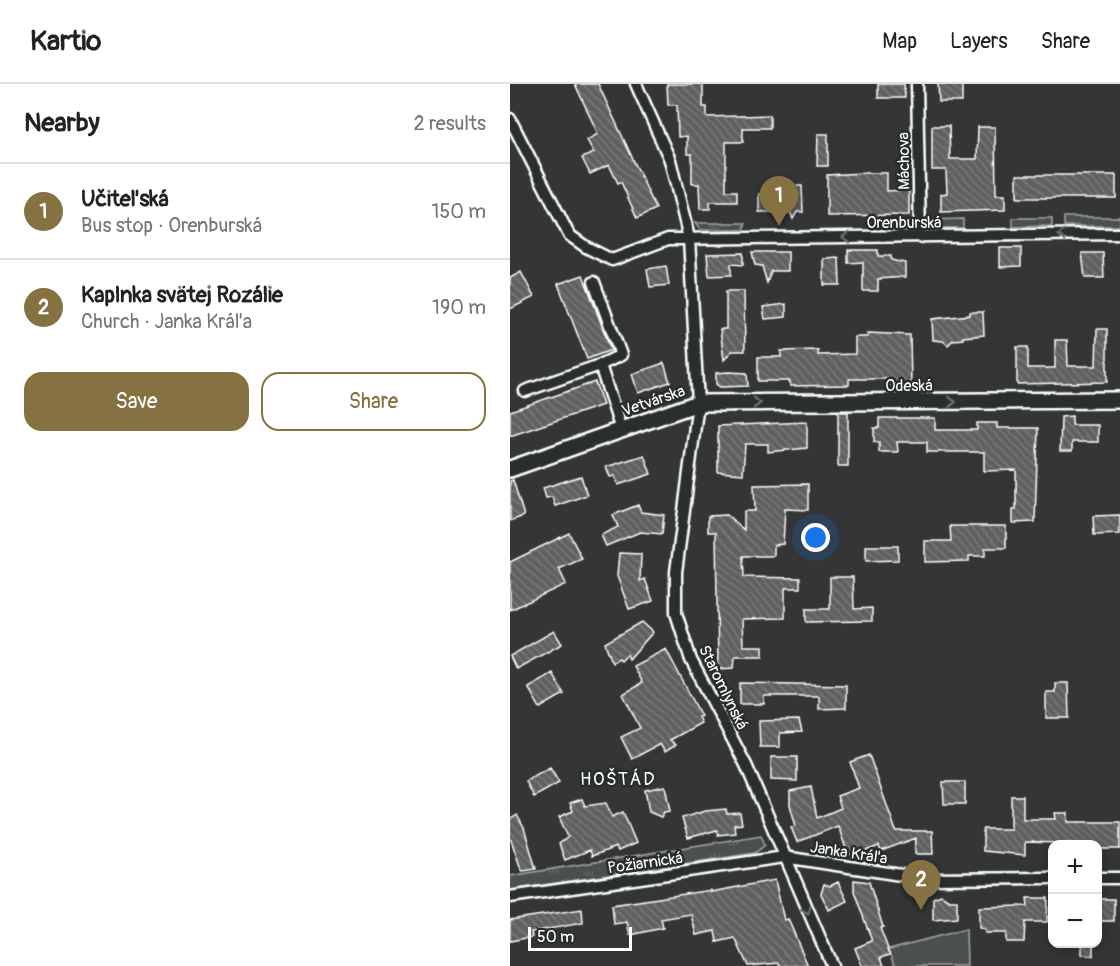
<!DOCTYPE html>
<meta charset="utf-8">
<style>
:root{--surface:#fff;--page:#f6f6f6;--text:#222;--muted:#767676;--line:#e0e0e0;--accent:#857141}
body{margin:0;font-family:Pangolin,sans-serif;background:var(--page);color:var(--text)}
.controls{position:absolute;right:18px;bottom:18px;display:grid;overflow:hidden;border-radius:12px;box-shadow:0 3px 15px #0003}
.controls button{width:54px;height:54px;display:grid;place-items:center;padding:0;border:0;border-bottom:2px solid var(--line);background:var(--surface);color:var(--text);font:30px sans-serif}
.scale{position:absolute;left:18px;bottom:15px;width:104px;box-sizing:border-box;padding-left:6px;border:3px solid #fff;border-top:0;font-size:16px;line-height:21px;white-space:nowrap;color:#fff;-webkit-text-stroke:4px #2a2d2e;paint-order:stroke}
.you{position:absolute;left:306px;top:454px;width:21px;height:21px;margin:-15px;border:4px solid #fff;border-radius:50%;background:#1a73e8;box-shadow:0 0 0 9px #1a73e833}
.badge{display:grid;place-items:center;width:39px;height:39px;border-radius:50%;background:var(--accent);color:#fff;font-size:20px;font-weight:700}
.pin{position:absolute;translate:-50% -50px;filter:drop-shadow(0 2px 3px #0008)}
.pin::after{content:'';position:absolute;top:32px;width:21px;height:18px;background:inherit;clip-path:polygon(0 0,100% 0,50% 100%)}
.list{margin:0;padding:0;list-style:none}
h2{display:flex;justify-content:space-between;align-items:center;height:78px;margin:0;padding:0 24px;font-size:26px}
h2 small{font-size:20px;font-weight:400;color:var(--muted)}
.list li{display:grid;grid-template-columns:39px 1fr auto;gap:18px;align-items:center;box-sizing:border-box;height:96px;padding:0 24px;border-top:2px solid var(--line)}
.list b{display:block;font-size:22px;white-space:nowrap}
.list p{margin:0;font-size:20px;white-space:nowrap;color:var(--muted)}
.list em{font-size:20px;font-style:normal;color:var(--muted)}
.actions{display:flex;gap:12px;padding:18px 24px}
.actions a{flex:1;padding:14px 0;border:2px solid var(--accent);border-radius:18px;text-align:center;font-size:21px;color:var(--accent)}
.actions .main{background:var(--accent);color:#fff}
.map{position:relative;flex:none;width:610px;height:882px;overflow:hidden}
header{display:flex;align-items:center;gap:36px;box-sizing:border-box;height:84px;padding:0 30px;background:var(--surface);border-bottom:2px solid var(--line)}
header strong{font-size:28px}
nav{display:flex;gap:33px;margin-inline-start:auto;font-size:21px}
main{display:flex}
aside{flex:1;background:var(--surface)}
.map>svg:first-child{display:block}
.grass{fill:url(#grass-tufts);stroke:#a6a7a8;stroke-width:1.5}
.pitch{fill:#4c4f50;stroke:#a6a7a8;stroke-width:1.5}
.building{fill:url(#building-back-hatch);stroke:#fff;stroke-width:1.5}
.lines{fill:none;stroke-linecap:round;stroke-linejoin:round}
.street-casing{stroke:#fff;stroke-width:15}
.secondary-casing{stroke:#fff;stroke-width:20}
.street{stroke:#2a2d2e;stroke-width:10}
.secondary{stroke:#2a2d2e;stroke-width:15}
.oneway{stroke:#6a6c6d}
.labels{text-anchor:middle;stroke-width:5;stroke-linejoin:round;paint-order:stroke}
.street-label{font-size:16px;fill:#fff;stroke:#2a2d2e}
.neighbourhood-label{font-size:18px;letter-spacing:1.5px;fill:#fff;stroke:#2a2d2e}
</style>
<header>
<strong>Kartio</strong>
<nav><a>Map</a><a>Layers</a><a>Share</a></nav>
</header>
<main>
<aside>
<h2>Nearby<small>2 results</small></h2>
<ul class="list">
<li><span class="badge">1</span><div><b>Učiteľská</b><p>Bus stop · Orenburská</p></div><em>150 m</em></li>
<li><span class="badge">2</span><div><b>Kaplnka svätej Rozálie</b><p>Church · Janka Kráľa</p></div><em>190 m</em></li>
</ul>
<div class="actions"><a class="main">Save</a><a>Share</a></div>
</aside>
<div class="map">
<svg width="610" height="882" viewBox="0 0 610 882">
<defs>
<pattern id="grass-tufts" width="24" height="20" patternUnits="userSpaceOnUse" patternTransform="scale(1.5)"><rect width="24" height="20" fill="#4c4f50"/><path d="M3 7l-1-3M5 7V3M7 7l1-3M15 17l-1-3M17 17v-4M19 17l1-3" fill="none" stroke="#67696a"/></pattern>
<pattern id="building-back-hatch" width="6" height="6" patternUnits="userSpaceOnUse" patternTransform="scale(1.5)"><rect width="6" height="6" fill="#5f6162"/><path d="M-1 5l2 2M0 0l6 6M5-1l2 2" fill="none" stroke="#77797a"/></pattern>
</defs>
<rect width="100%" height="100%" fill="#333536"/>
<filter id="ink" filterUnits="userSpaceOnUse"><feTurbulence type="fractalNoise" baseFrequency=".0167" numOctaves="2"/><feDisplacementMap in="SourceGraphic" scale="12" xChannelSelector="R" yChannelSelector="G"/><feConvolveMatrix kernelMatrix="1 2 1 2 8 2 1 2 1" color-interpolation-filters="sRGB"/></filter>
<g filter="url(#ink)">
<path class="grass" d="M554,133h56v9h-56z
M503,134h39v8l-39,1z
M453,135v9h-32l-5,-5v-3z
M185,139h51l-2,7h-44z
M251,751l4,10 -10,8 -245,37v-14z"/>
<path class="pitch" d="M456,845l1,37h-71l-7,-17z"/>
<path class="building" d="M65,0h23l58,125 -19,9 -16,-36 -3,1 -9,-18 -19,9 -8,-16 12,-5 -7,-13 11,-6z
M157,0h36v23h4v10l63,-2v13h-27v14h-17v49h11v11h-27v7h-10l-1,-25h-7v-30h-5v-18l-9,1 -1,-32h-9z
M368,0h26l1,14h-27z
M428,0h24v18h-23z
M422,42h17l1,33h27l1,-32h17l1,68h9v15l-64,2v-18l6,-1 -1,-23h-14z
M308,50h10v32h-11z
M353,89h24v18l22,-1v25l-82,1v-41z
M507,91h99v23h-99z
M273,102h19l1,26h-6l-4,7 -3,-7h-31v-18h24z
M490,164h21v18l-21,1z
M338,166h30v6h13v4l14,3v14l-27,2v12h-15v-29l-15,1z
M242,168h36v19h-17l-4,12 -5,-17 -7,-1z
M233,169v12l-12,-1v11l-22,1 -2,-22z
M572,169h21l1,25h-19z
M329,174l1,27h-16v-26z
M156,182l3,19 -19,2 -3,-18z
M11,188l13,25 -24,12v-31z
M73,191l28,75 -24,9 -29,-75z
M216,207h18l1,60h-13l-8,9 -4,-31h6z
M276,220v13l-21,2 -2,-12z
M460,228h13l1,23 -21,2v2l-10,1 -5,5 -5,-4 -10,-1 -1,-21 38,-4z
M587,245h10v53l-90,2v-37h11v21h27v-28h12l1,26h28z
M358,249l42,2 1,50h-22v-6h-40v6l-59,1v-5h-32v-24h23v-6l37,-1v5l37,-1v-17h13z
M154,279l6,19 -32,11 -6,-19z
M219,288l18,1 1,13 -28,1 -4,-3v-11z
M85,298l8,23 -93,31v-25z
M328,328h10v54h-10z
M562,332v9h26v17h-26v9h-12l1,-34z
M369,334h56v12h42v-7h20v5h41l-3,94 -22,1v-14h3v-39l-32,1v-19h-57v-10h-30l1,10h-19v-10h-5v-14h5z
M297,338v26l-39,4v-8h-23l-2,30 -25,-2v-46z
M134,371l7,19 -33,11 -3,-9 -5,1 -4,-10z
M71,392l6,19 -32,11 -3,-9 -6,1 -3,-10z
M3,396l11,36 -14,5v-40z
M298,400v26l-23,-1 -2,35 -9,1v11h-31l1,21 56,1v10h-15v30l-43,1 1,27h20v10h-28l-1,12 -16,1 -2,-137h-8v-16l19,-1 17,15v-19h11l-1,-26z
M128,421l3,7 23,3 -2,19 -22,-2 -34,14 -5,-11 17,-8 -5,-12z
M610,431v19l-26,1 -1,-19z
M440,442h56v22h-21v8h-16v5l-44,1v-21h26z
M59,449l13,26 -23,10 7,15 -56,26v-48z
M356,462h32v14l-32,1z
M109,469l22,1 -1,27 5,-2 8,22 -24,8 -12,-33z
M320,493h23l1,32 18,-1v13l-66,1v-13h24z
M132,538l11,10 -24,27 -2,-5 -6,6 -2,-2 -7,4 -7,-19z
M44,547l8,13 -46,25 -6,-13z
M156,565l35,67 -3,1 3,6 -31,17 6,5 -11,7 -5,-8 -28,15 -11,-22 19,-9 -17,-34 19,-11 -9,-17z
M42,589l12,21 -24,14 -12,-21z
M230,599l106,2v23l-27,1v-13h-55v8h-24z
M545,599h13l1,35h-23v-26h9z
M289,636l3,12 -22,1v14h-20l-1,-26z
M359,671l27,76h36l1,23h-18l1,-16 -35,13 -2,-5 -24,9 -7,-1 -10,-28 -41,16 -6,-15 5,-1 -6,-21v-14l21,-4 6,31 24,-10 -4,-12 22,-8 -9,-26z
M261,673h26v24l-26,-1z
M40,684l9,15 -25,14 -8,-16z
M433,698h22v22h-21z
M155,702l5,25 -6,1 -3,5 -12,-5 -4,-22z
M501,712h12v23h33l-1,-6h13v9h52v27h-22v-5l-73,-2v13l-42,-4v-22h28z
M72,715l3,7 21,-3 6,14 11,-5 13,31 -18,8 -2,-4 -24,9 -2,-6 -25,10 -6,-16 9,-7 -9,-20 14,-6 -3,-8z
M216,725l1,5 13,-1 2,11 -8,1 1,8 -17,2 -1,-5 -29,8 -6,-20 23,-7z
M7,731l7,13 12,41 -13,2 -2,-2 -11,-32v-17z
M265,796l9,40 4,-1 20,47h-27l-2,-3 -31,3 -13,-28 -18,4 -2,-11 -19,4 -5,-21 -30,5 2,9 -33,7 -3,-13 -13,2 -2,-19 99,-15v2z
M344,796l15,2 14,45 -3,1 10,26 -9,3 3,9h-22l-7,-18 17,-7 -18,-50z
M328,798l9,19 -18,9 -8,-16 3,-10 6,2z
M431,811l8,5h8v18l-24,2v-22z
M517,814h21l-1,24h-22l-1,20h-18v-9h-21l-1,-4 -5,-1v-21l49,-1z
M588,815h16v22h-16z
M72,825l1,14 -52,9 1,5 -22,4v-21z
M572,860h11v12l-11,-1z"/>
<g class="lines">
<defs>
<path id="street" d="M126,0l34,76 19,78 9,165 -22,169v41l15,47 55,105 86,201
M407,0l3,153
M0,35l59,116 17,12 26,13 56,-21 452,-5
M84,198l27,73 -21,10
M15,307l75,-26 21,65
M588,794h22
M0,813l274,-40 143,22 125,-1"/>
<path id="secondary" d="M0,385l188,-66 422,-3"/>
</defs>
<use href="#street" class="street-casing"/>
<use href="#secondary" class="secondary-casing"/>
<use href="#street" class="street"/>
<use href="#secondary" class="secondary"/>
</g>
<defs><path id="oneway-chevron" d="M-2-3.5L2.5 0L-2 3.5" fill="none" stroke-width="1.6" stroke-linecap="round" stroke-linejoin="round" transform="scale(1.5)"/></defs>
<g class="oneway">
<use href="#oneway-chevron" transform="translate(552 151) rotate(179)"/>
<use href="#oneway-chevron" transform="translate(336 153) rotate(-179)"/>
<use href="#oneway-chevron" transform="translate(442 318)"/>
<use href="#oneway-chevron" transform="translate(247 319)"/>
<use href="#oneway-chevron" transform="translate(297 826) rotate(67)"/>
</g>
</g>
<g class="labels">
<g class="street-label">
<text transform="translate(393 77) rotate(-91)" y="6">Máchova</text>
<text x="394" y="144">Orenburská</text>
<text x="399" y="307">Odeská</text>
<text transform="translate(143 316) rotate(-19)" y="6">Vetvárska</text>
<text transform="translate(214 603) rotate(64)" y="6">Staromlynská</text>
<text transform="translate(339 768) rotate(9)" y="6">Janka Kráľa</text>
<text transform="translate(135 778) rotate(-8)" y="6">Požiarnická</text>
</g>
<g class="neighbourhood-label">
<text x="108" y="701">HOŠTÁD</text>
</g>
</g>
</svg>
<div class="controls">
<button>+</button>
<button>−</button>
</div>
<div class="scale">50 m</div>
<div class="you"></div>
<div class="pin badge" style="left:269px;top:142px">1</div>
<div class="pin badge" style="left:411px;top:826px">2</div>
</div>
</main>
